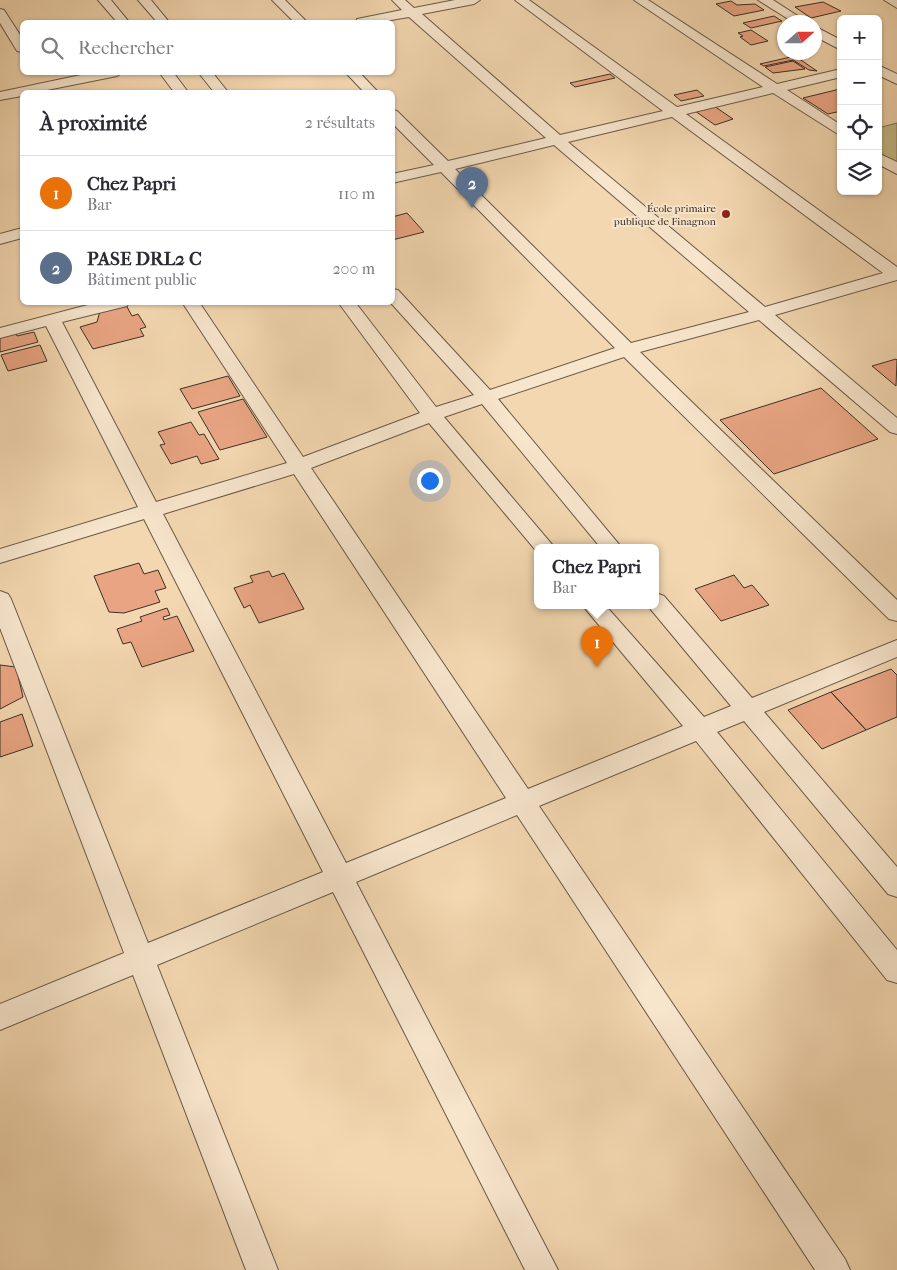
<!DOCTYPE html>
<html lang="fr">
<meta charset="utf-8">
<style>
:root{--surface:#fff;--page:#f7f7f7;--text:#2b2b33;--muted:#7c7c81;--line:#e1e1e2;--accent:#8f2418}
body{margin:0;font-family:"IM FELL French Canon",serif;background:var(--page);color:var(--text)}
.controls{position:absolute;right:15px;top:15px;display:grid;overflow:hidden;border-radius:8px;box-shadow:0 1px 4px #0004}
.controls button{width:45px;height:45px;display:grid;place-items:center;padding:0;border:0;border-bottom:1px solid var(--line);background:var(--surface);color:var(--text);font:25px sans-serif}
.compass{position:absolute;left:777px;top:15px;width:45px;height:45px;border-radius:50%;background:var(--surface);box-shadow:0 1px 4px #0004;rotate:69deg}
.you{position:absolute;left:429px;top:480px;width:18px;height:18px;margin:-12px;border:4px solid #fff;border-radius:50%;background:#1a73e8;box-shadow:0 0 0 8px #1a73e833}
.badge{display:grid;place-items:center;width:32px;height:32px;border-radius:50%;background:var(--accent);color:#fff;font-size:16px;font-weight:700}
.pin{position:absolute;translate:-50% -41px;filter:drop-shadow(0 1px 2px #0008)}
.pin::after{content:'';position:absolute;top:26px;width:18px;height:15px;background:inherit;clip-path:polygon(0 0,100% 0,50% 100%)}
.popup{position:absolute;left:534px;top:544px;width:125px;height:65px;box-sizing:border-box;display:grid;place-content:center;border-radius:8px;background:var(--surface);filter:drop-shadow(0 1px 4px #0005);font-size:16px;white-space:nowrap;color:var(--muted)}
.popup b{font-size:19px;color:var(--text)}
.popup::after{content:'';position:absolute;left:50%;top:100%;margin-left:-10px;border:10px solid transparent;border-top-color:var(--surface)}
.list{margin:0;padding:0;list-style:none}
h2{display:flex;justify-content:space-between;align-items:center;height:65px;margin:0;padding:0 20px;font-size:21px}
h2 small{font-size:16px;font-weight:400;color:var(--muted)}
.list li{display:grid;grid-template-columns:32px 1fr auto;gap:15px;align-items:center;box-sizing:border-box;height:75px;padding:0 20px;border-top:1px solid var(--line)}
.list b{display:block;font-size:19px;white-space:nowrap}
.list p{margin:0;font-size:16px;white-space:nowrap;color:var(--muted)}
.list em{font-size:16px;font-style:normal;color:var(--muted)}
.icon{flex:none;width:28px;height:28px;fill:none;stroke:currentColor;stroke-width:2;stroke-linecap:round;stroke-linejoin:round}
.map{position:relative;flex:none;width:897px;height:1270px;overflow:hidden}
.search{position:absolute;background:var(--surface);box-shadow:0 1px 4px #0004;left:20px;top:20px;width:375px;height:55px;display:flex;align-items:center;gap:12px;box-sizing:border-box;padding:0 18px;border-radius:8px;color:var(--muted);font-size:19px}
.panel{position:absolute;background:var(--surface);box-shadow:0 1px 4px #0004;left:20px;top:90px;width:375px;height:215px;border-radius:8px}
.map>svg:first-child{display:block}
.green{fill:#c3bc86;stroke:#807656}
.building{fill:#e9a583;stroke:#3c3025}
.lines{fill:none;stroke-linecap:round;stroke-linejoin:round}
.minor-casing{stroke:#6a5a48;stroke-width:2}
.minor{fill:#f7e5cc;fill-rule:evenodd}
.poi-dot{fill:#8f2418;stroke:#f7e5cc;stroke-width:2}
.labels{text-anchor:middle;stroke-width:4;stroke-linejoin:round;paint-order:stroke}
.far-poi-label{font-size:11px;fill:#3c3025;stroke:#f7e5cc;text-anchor:end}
</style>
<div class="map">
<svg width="897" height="1270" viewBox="0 0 897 1270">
<rect width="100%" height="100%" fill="#f3d7b0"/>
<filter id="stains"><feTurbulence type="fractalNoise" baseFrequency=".004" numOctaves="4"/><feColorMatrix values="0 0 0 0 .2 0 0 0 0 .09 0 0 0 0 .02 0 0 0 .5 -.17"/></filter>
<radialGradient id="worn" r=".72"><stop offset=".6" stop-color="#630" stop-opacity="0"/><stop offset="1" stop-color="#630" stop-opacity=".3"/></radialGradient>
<path class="green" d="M897,123v43l-19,-13v-25z"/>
<path class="building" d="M731,1l6,4 18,-1 9,6 -30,6 -18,-12z
M823,2l18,9 -30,7 -16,-11z
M774,16l8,5 -31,7 -8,-5z
M751,30l17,11 -17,4 -11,-8 3,-1 -5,-3z
M795,56l22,15 -8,-1 -16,-10 -29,6 -4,-2z
M793,61l12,8 -32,4 -8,-6z
M610,74l5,4 -40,9 -5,-4z
M840,89l1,22 -13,3 -25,-16z
M697,90l7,6 -23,5 -7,-6z
M714,106l19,13 -18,6 -20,-14z
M407,213l17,19 -32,8v-23z
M126,305l6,11 6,-2 8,13 -6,2 4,7 -51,13 -13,-22 17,-5 3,-11z
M15,332l2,4 17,-4 4,10 -38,10v-16z
M40,345l7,16 -39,10 -7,-16z
M896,359l1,1 -1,26 -24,-20z
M228,376l12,20 -48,13 -12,-20z
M821,388l57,51 -104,35 -54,-54z
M243,399l24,38 -47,13 -22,-38z
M191,422l8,13 5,-1 15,25 -18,5 -4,-8 -26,8 -11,-19 5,-1 -7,-12z
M139,563l5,11 14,-4 8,18 -11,3 5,11 -36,11 -15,-1 -15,-36z
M269,571l3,6 12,-4 20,36 -45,14 -9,-18 -6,3 -10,-20 19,-6 -3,-6z
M734,575l10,13 8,-3 17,20 -48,16 -26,-32z
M167,608l3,7 -7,2 1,3 13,-4 17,35 -52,16 -11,-25 -8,2 -6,-15 25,-8 -2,-4z
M0,665l16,2 7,30 -23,12z
M891,669l6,6v42l-31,13 -35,-38z
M831,692l35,38 -44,19 -34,-39z
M22,714l11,32 -33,11v-35z"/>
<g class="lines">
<defs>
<path id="minor" d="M98,0h13l18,22h-12z
M138,0h13l18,22h-12z
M272,0h13l22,22h-13z
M392,0h13l9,8 41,-8h25l-6,4 -52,10 138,121 103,-24 -148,-111h14l148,107 86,-20 -129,-87h14l129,84 64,-15v8l-54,13 54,35v11l-68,-43 -87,21 211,153v13l-122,35 122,103v16l-7,-2 -131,-112 -119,32 257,248v21l-8,-2 -265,-262 -126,42 124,149h-21l-119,-144 -38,13 111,131h-17v5l-109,-130 -118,45 217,321 155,-63 -100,-120h23l98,111 27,-11 -83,-100h8v-13l8,3 88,102 145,-58v17l-133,55 133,155v30l-9,-3 -144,-173 -27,11 180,218v33l-10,-3 -191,-239 -157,65 306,453 5,11h-35l-298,-455 -161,67 202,388h-33l-192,-378 -176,73 121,305h-32l-113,-295 -133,55v-26l124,-51 -124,-325v-37l8,3 3,5 137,344 175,-71 -179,-353 -144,44v-14l138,-42 -92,-181 -46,12v-10l99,-26h30l-2,4 -65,16 94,180 131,-39 -105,-161h17l104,155 117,-44 -82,-111h17l81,105 38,-12 -84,-93h2v-13l6,1 92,100 125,-42 -174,-176 -49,11v-9l42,-9 -42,-42v-13l5,1 51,50 98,-23 -137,-121 -30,5h-23l1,-3 45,-9zM672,117l211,156 -118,34 -197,-165zM554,145l195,167 -118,31 -176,-174zM294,474l212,324 -160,65 -183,-349z
M758,0h15l34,22h-14z
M884,0h13v8z
M0,9l4,1 18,28v14l-5,-1 -17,-28z
M814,26l27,14v10l-27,-14z
M878,65l19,9v10l-19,-9z
M95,72h28l-6,4 -80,16h-15v4l-22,4v-8z
M159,72h14l15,20h-14z
M198,72h14l16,20h-14z
M345,72h14l19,20h-14z
M878,153l19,9v12l-19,-10z
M22,228v10l-22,6v-10z"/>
</defs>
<use href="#minor" class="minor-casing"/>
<use href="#minor" class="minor"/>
</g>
<circle class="poi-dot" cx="726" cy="214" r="5"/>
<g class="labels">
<g class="far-poi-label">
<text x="716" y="212">École primaire<tspan x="716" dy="13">publique de Finagnon</tspan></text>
</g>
</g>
<rect width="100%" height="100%" filter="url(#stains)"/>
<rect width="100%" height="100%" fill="url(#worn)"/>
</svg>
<div class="controls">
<button>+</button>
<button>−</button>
<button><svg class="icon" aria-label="locate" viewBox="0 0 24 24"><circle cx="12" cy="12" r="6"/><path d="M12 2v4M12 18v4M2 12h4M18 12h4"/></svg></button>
<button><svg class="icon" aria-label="layers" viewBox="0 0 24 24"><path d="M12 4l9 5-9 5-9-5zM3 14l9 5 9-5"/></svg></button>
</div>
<svg class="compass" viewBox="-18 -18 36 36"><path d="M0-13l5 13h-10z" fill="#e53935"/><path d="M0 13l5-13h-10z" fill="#7c7c81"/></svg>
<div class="you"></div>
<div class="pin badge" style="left:597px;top:667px;background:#e8710a">1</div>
<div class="popup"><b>Chez Papri</b>Bar</div>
<div class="pin badge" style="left:472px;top:208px;background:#5c6f8a">2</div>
<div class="search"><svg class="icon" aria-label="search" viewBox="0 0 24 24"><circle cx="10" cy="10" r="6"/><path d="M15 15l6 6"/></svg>Rechercher</div>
<section class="panel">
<h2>À proximité<small>2 résultats</small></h2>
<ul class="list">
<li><span class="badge" style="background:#e8710a">1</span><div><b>Chez Papri</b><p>Bar</p></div><em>110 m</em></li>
<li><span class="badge" style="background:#5c6f8a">2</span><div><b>PASE DRL2 C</b><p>Bâtiment public</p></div><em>200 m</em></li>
</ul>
</section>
</div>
